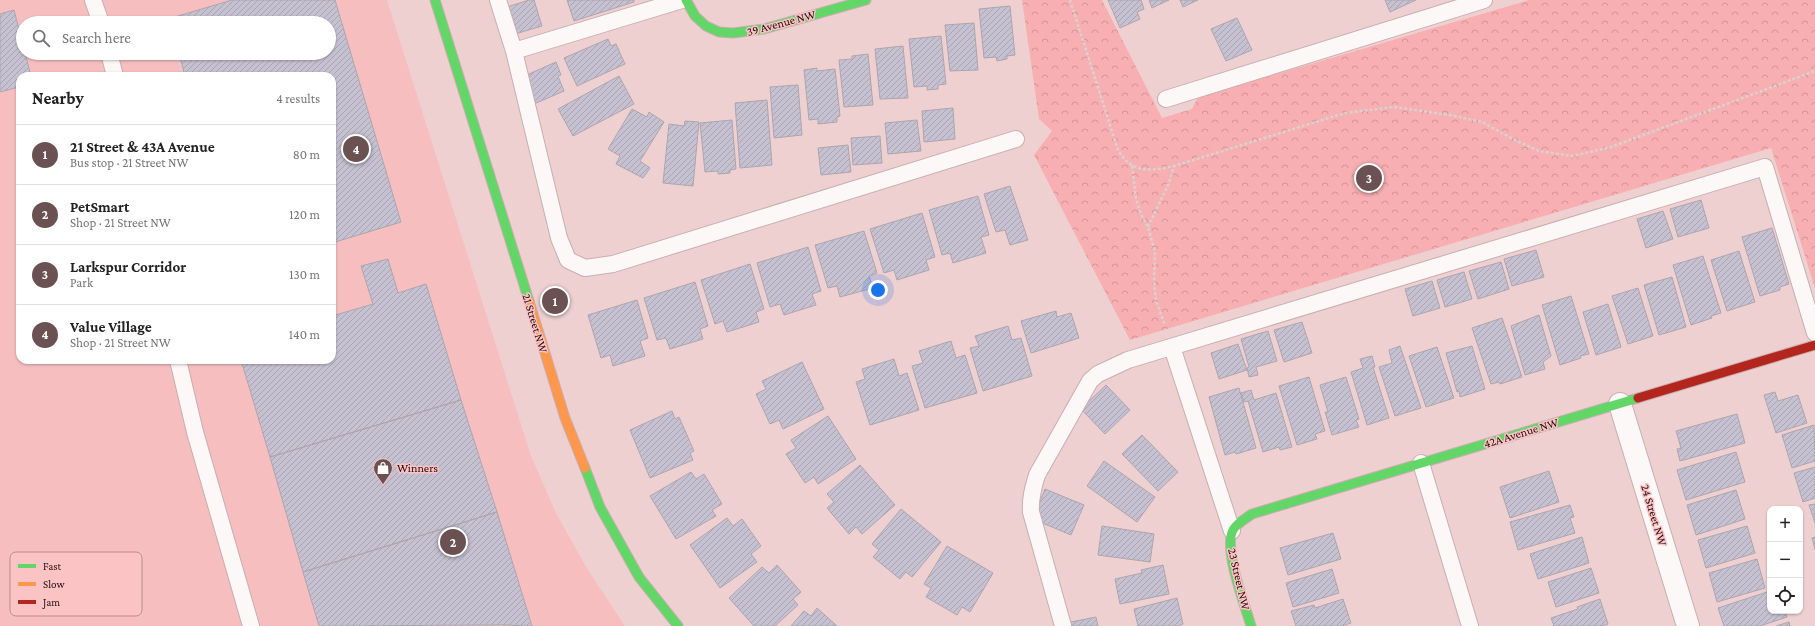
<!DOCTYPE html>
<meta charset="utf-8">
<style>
:root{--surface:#fff;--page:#f2f2f2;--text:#222;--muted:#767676;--line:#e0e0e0;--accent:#6b5152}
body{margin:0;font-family:"Crimson Pro",serif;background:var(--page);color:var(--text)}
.controls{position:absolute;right:12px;bottom:12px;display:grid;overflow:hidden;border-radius:8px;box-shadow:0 1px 3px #0004}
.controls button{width:36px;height:36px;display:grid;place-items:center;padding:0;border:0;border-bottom:1px solid var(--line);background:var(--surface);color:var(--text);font:20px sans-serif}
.you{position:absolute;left:878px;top:290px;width:14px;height:14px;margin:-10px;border:3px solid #fff;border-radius:50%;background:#1a73e8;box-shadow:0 0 0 6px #1a73e833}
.badge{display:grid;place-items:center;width:26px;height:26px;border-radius:50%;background:var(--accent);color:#fff;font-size:13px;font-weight:700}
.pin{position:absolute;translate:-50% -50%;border:2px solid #fff;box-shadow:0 1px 4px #0006}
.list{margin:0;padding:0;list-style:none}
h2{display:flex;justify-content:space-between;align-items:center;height:52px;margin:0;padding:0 16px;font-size:17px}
h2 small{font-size:13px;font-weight:400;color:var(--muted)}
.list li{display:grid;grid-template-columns:26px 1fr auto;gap:12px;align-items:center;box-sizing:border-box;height:60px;padding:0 16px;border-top:1px solid var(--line)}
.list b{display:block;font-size:15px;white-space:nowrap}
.list p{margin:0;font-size:13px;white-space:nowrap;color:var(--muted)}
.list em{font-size:13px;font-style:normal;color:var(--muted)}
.icon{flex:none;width:22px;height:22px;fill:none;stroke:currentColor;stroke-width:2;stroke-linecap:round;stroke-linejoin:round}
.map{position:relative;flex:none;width:1815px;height:626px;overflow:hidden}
.search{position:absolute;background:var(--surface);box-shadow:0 1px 3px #0004;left:16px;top:16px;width:320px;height:44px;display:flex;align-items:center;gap:10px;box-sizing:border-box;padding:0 14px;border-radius:22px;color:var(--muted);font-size:15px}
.panel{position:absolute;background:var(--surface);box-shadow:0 1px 3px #0004;left:16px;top:72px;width:320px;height:292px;border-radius:12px}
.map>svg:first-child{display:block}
.built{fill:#f7bebf;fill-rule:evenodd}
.forest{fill:url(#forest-crowns)}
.building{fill:url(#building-hatch);stroke:#ada5ae}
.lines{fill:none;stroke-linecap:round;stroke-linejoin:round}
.lane-casing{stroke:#c9aeaf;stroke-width:18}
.street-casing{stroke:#c9aeaf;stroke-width:24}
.fast-casing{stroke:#c9aeaf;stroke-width:11}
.slow-casing{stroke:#c9aeaf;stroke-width:11}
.jam-casing{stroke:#c9aeaf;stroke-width:11}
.path{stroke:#dbd1d1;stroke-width:2.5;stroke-dasharray:3 2;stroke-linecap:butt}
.lane{stroke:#fdf8f8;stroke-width:16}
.street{stroke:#fdf8f8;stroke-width:22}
.fast{stroke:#63d668;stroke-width:9}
.slow{stroke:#ff974d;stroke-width:9}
.jam{stroke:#b3261e;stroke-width:9}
.labels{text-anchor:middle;stroke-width:3;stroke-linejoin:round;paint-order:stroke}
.street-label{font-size:12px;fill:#240d0e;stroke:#fcc3c4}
.poi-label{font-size:12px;fill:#240d0e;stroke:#fcc3c4;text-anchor:start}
.key{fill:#fcc3c4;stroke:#bb8c8d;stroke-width:1}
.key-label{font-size:11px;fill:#240d0e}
</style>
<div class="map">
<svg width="1815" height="626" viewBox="0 0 1815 626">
<defs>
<pattern id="forest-crowns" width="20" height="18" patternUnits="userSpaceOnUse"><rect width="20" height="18" fill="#f7afb2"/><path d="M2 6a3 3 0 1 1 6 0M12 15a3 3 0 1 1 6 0" fill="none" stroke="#d49598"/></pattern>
<pattern id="building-hatch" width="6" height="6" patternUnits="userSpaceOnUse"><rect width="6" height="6" fill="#c5c1d1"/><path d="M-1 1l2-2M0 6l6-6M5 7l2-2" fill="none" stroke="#a9a5b2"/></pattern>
</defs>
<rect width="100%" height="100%" fill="#efd0d1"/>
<path class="built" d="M0,0h387l144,456 25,57 30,54 39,59h-625zM23,23h306v30h-306zM20,76h312v284h-312z"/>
<path class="forest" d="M1022,0h80l60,118 30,-9 6,-12 331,-97h286v288l-44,-140 -641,192 -96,-185 18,-24 -13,-12z"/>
<path class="building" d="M232,0h103l66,222 -69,21v-167h-147l-6,-23h150v-30h-159l-2,-4z
M529,0h5l8,26 -27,8 -8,-27z
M567,0h67v2l-60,19z
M1108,0h33l3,9 -7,3 3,7 -20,9z
M1149,0h20l-17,8z
M1180,0h18l-15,7z
M1385,0h31l-26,12z
M1010,6l5,49 -8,1v3l-10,2 -1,-4 -12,1 -5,-49z
M14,10l9,35v8h2l6,23h-11l-1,11 -19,5v-78z
M1237,18l15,32 -26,11 -15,-32z
M974,23l4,47 -28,1 -5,-46z
M941,36l5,48 -8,1v4l-11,1v-4l-13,1 -5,-48z
M608,39l3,7 5,-2 9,20 -48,22 -13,-28z
M903,46l5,52 -28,1 -5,-50z
M868,54l5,51 -29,2 -5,-47 13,-1v-3z
M556,62l5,13 -3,1 6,15 -30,13 -12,-27z
M817,68v3l18,-2 5,47 -3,1v5l-19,2v-5l-9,1 -5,-50z
M619,76l15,28 -61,32 -15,-27z
M798,85l4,50 -28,3 -4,-51z
M767,100l5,65 -32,3 -5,-65z
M953,108l2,31 -31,3 -2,-31z
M632,109l15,8 2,-5 15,10 -24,39 10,7 -7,10 -27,-14 4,-8 -12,-7z
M732,120l4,49 -6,1v3l-12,1v-3l-13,1 -5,-49z
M917,120l4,31 -33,3 -3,-31z
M685,121l14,1 -6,64 -30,-3 6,-59 15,2z
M880,136l2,27 -29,2 -2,-27z
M848,145l3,27 -30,3 -3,-27z
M1010,186l18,54 -18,5 -5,-15 -9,2 -12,-38z
M978,196l11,39 -8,2 5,16 -33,10 -3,-10 -8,2 -13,-45z
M1701,200l8,28 -31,9 -8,-28z
M1663,211l10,28 -27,9 -9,-29z
M922,213l13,44 -9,3 3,10 -32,10 -3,-10 -10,3 -14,-44z
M1772,228l17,56 -9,3v3l-20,6 -18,-59z
M864,231l13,42 -8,3 4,12 -33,9 -3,-11 -9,2 -13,-43z
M808,247l13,44 -9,3 4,11 -32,10 -4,-11 -10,3 -13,-44z
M1536,250l8,27 -32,9 -8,-27z
M1739,251l16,51 -28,9 -16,-51z
M1703,256l18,57 -10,3 1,2 -21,7 -18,-60z
M388,259l10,34 28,-9 35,116 -191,57 -29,-97h91v-44l41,-12 -12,-38z
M1501,262l8,27 -31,10 -9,-28z
M750,264l14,45 -8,3 3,10 -32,10 -4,-11 -8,3 -14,-44z
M1464,272l8,27 -27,8 -8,-27z
M1672,277l14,50 -27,8 -15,-50z
M1432,281l8,27 -27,8 -8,-27z
M695,282l13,44 -8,3 3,10 -33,10 -4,-11 -9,2 -13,-42z
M1638,288l15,48 -25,8 -16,-48z
M1571,296l18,58 -9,2 1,2 -21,7 -18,-60z
M637,300l11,38 -8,3 5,15 -32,10 -3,-11 -9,3 -13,-43z
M1608,304l13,43 -25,8 -13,-43z
M1056,311l1,6 14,-4 8,25 -48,15 -10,-32z
M1539,315l12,41 -8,6 2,7 -20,6 -14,-49z
M1502,318l20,59 -22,7 -1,-2 -8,2 -19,-56z
M1302,322l10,31 -28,9 -10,-32z
M1008,326l4,14 9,-2 11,38 -49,15 -13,-43 9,-2 -4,-10z
M1268,331l9,30 -21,6 2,8 -9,2 -2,-9 2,-1 -8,-28z
M951,341l5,17 9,-3 12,38 -52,15 -13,-42 11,-3 -4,-12z
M1238,344l9,26 -28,9 -8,-26z
M1400,346l21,62 -26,8 -16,-49 13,-4 -3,-13z
M1472,346l13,43 -25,8 -1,-6 -2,1 -11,-39z
M1437,347l17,51 -28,9 -17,-51z
M1372,356l3,11h-2l16,51 -22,7 -16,-53 12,-4 -3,-9z
M894,359l5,17 8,-3 12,37 -49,15 -14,-43 9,-3 -3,-10z
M802,362l22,47 -41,20 -4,-9 -9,4 -14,-30 10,-5 -4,-8z
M1309,377l16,54 -10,3 2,5 -20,6 -18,-59z
M1346,377l13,42 -3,1 3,7 -27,8 -7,-23h3l-8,-27z
M1106,385l24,25 -25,24 -24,-25z
M1239,388l17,60 -20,6 -1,-2 -10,3 -16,-58z
M1251,390l3,10 22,-7 16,54 -12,3 -1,-3 -16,5 -15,-51 -4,1 -3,-9z
M1775,392l3,9 20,-6 9,28 -31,10 -12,-38z
M461,400l36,112 -194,60 -33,-115z
M672,411l3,8 4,-2 15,34 -4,2 3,7 -43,18 -20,-48z
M1737,414l8,29 -65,18 -3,-12 4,-1 -5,-17z
M828,416l28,43 -38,25 -4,-7 -9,6 -19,-29 10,-6 -5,-8z
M1814,425l1,36 -23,7 -10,-33z
M1142,435l36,37 -20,19 -36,-37z
M1736,452l9,30 -59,18 -9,-30z
M1104,461l51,36 -18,25 -50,-36z
M860,465l35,40 -33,29 -6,-7 -7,7 -22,-26 7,-6 -7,-8z
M1815,467v31l-12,4 -9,-29z
M1549,471l10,31 -49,16 -10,-31z
M691,472l5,7 8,-5 18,30 -10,6 4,6 -40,23 -26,-43z
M1045,489l39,16 -13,30 -38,-16z
M1736,490l9,29 -49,16 -9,-30z
M1815,504v19l-6,-18z
M1570,505l4,12 -4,1 5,15 -57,17 -8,-28z
M901,509l40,33 -29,35 -6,-5 -6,7 -27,-22 6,-7 -7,-6z
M497,512l35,114 -28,-1 -185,1 -16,-54z
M727,518l6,8 9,-7 19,27 -10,8 6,8 -37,26 -30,-43z
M1102,526l52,8 -4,28 -52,-7z
M1747,526l8,27 -49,15 -8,-28z
M1333,533l8,26 -53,16 -8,-27z
M1582,537l7,26 -51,16 -8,-25z
M1815,537v12l-3,-11z
M947,546l46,27 -23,39 -8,-5 -5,8 -31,-18 5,-9 -7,-4z
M1757,559l8,29 -48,14 -8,-29z
M777,565l24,27 -8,7 5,6 -23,21h-21l-25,-28 33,-31 7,6z
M1163,565l6,29 -49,10 -5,-25 27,-6 -1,-3z
M1591,568l8,25 -43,14 -8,-25z
M1332,569l7,24 -46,14 -7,-24z
M1770,591v20h15l2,6 -27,9h-36l-6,-18z
M1177,598l6,26 -5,2h-40l-4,-17z
M1343,599l8,24 -9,3h-46l-5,-15 23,-6 1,3z
M1600,599l8,25 -6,2h-48l-3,-8 27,-9 -1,-2z
M817,608l20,18h-46l13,-15 7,5z
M1096,617l2,9h-31l-1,-3z
M1789,622l1,4h-14z"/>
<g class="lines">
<defs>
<path id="lane" d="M93,0l8,23
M498,0l16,51 45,187 9,22 17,8 28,-4 403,-125
M514,51l168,-51
M109,53l6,23
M1166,99l318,-99
M1172,347l60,184
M178,360l17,72 56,194
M1421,463l49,163
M1063,626l-32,-114c-1,-13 2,-24 6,-37l53,-94 8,-7 30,-14 637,-193 50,166"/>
<path id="street" d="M1620,404l68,222"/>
<path id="fast" d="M435,0l94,301
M686,0l9,16 11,10 13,6 14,1 31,-4 102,-29
M585,468l15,39 39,70 39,49
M1251,626c-6,-21 -28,-77 -18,-96 4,-7 12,-11 19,-16l386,-116"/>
<path id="slow" d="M529,301l36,117 20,50"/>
<path id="jam" d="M1638,398l177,-53"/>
</defs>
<use href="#lane" class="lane-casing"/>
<use href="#street" class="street-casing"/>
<use href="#fast" class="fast-casing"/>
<use href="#slow" class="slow-casing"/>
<use href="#jam" class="jam-casing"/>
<path class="path" d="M1070,0l48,150c14,24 32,21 56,16l171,-53 49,-6 56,8 32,7 29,16 28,13 34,5 38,-9 204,-76
M151,17l5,6
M176,53l7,23
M1132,166l4,33 5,15 7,13 7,25 -1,32 2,16 9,26
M1148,227l21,-44 5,-17"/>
<use href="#lane" class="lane"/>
<use href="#street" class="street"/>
<use href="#fast" class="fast"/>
<use href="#slow" class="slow"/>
<use href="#jam" class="jam"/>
</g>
<defs>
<symbol id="shop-pin" viewBox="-11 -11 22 30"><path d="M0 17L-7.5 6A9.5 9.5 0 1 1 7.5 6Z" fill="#6b5152" stroke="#fcc3c4"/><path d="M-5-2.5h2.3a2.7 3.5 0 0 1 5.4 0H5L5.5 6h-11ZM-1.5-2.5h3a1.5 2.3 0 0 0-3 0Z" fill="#fff"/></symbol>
</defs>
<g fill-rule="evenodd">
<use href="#shop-pin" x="372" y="457" width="22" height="30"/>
</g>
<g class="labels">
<g class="street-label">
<text transform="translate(781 23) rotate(-15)" y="4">39 Avenue NW</text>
<text transform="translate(535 323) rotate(73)" y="4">21 Street NW</text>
<text transform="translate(1521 433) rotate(-17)" y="4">42A Avenue NW</text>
<text transform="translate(1654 515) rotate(73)" y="4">24 Street NW</text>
<text transform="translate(1239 579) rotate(77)" y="4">23 Street NW</text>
</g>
<g class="poi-label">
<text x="397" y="472">Winners</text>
</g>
</g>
<rect x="10" y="552" width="132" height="64" rx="6" class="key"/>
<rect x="18" y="564" width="18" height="4" fill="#63d668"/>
<rect x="18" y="582" width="18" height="4" fill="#ff974d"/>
<rect x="18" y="600" width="18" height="4" fill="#b3261e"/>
<g class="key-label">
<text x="43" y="570">Fast</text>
<text x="43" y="588">Slow</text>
<text x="43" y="606">Jam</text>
</g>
</svg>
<div class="controls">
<button>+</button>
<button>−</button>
<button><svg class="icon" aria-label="locate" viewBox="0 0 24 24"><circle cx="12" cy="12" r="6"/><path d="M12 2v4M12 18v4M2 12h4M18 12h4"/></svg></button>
</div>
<div class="you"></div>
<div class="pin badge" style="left:555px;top:301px">1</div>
<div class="pin badge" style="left:453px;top:542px">2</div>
<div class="pin badge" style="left:1369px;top:178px">3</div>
<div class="pin badge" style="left:356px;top:149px">4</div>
<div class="search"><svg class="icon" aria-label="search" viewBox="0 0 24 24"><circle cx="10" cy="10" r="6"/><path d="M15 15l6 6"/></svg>Search here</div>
<section class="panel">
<h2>Nearby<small>4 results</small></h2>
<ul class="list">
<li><span class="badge">1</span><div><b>21 Street &amp; 43A Avenue</b><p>Bus stop · 21 Street NW</p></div><em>80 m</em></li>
<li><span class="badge">2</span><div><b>PetSmart</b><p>Shop · 21 Street NW</p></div><em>120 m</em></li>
<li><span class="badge">3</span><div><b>Larkspur Corridor</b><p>Park</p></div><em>130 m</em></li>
<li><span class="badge">4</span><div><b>Value Village</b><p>Shop · 21 Street NW</p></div><em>140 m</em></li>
</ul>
</section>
</div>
